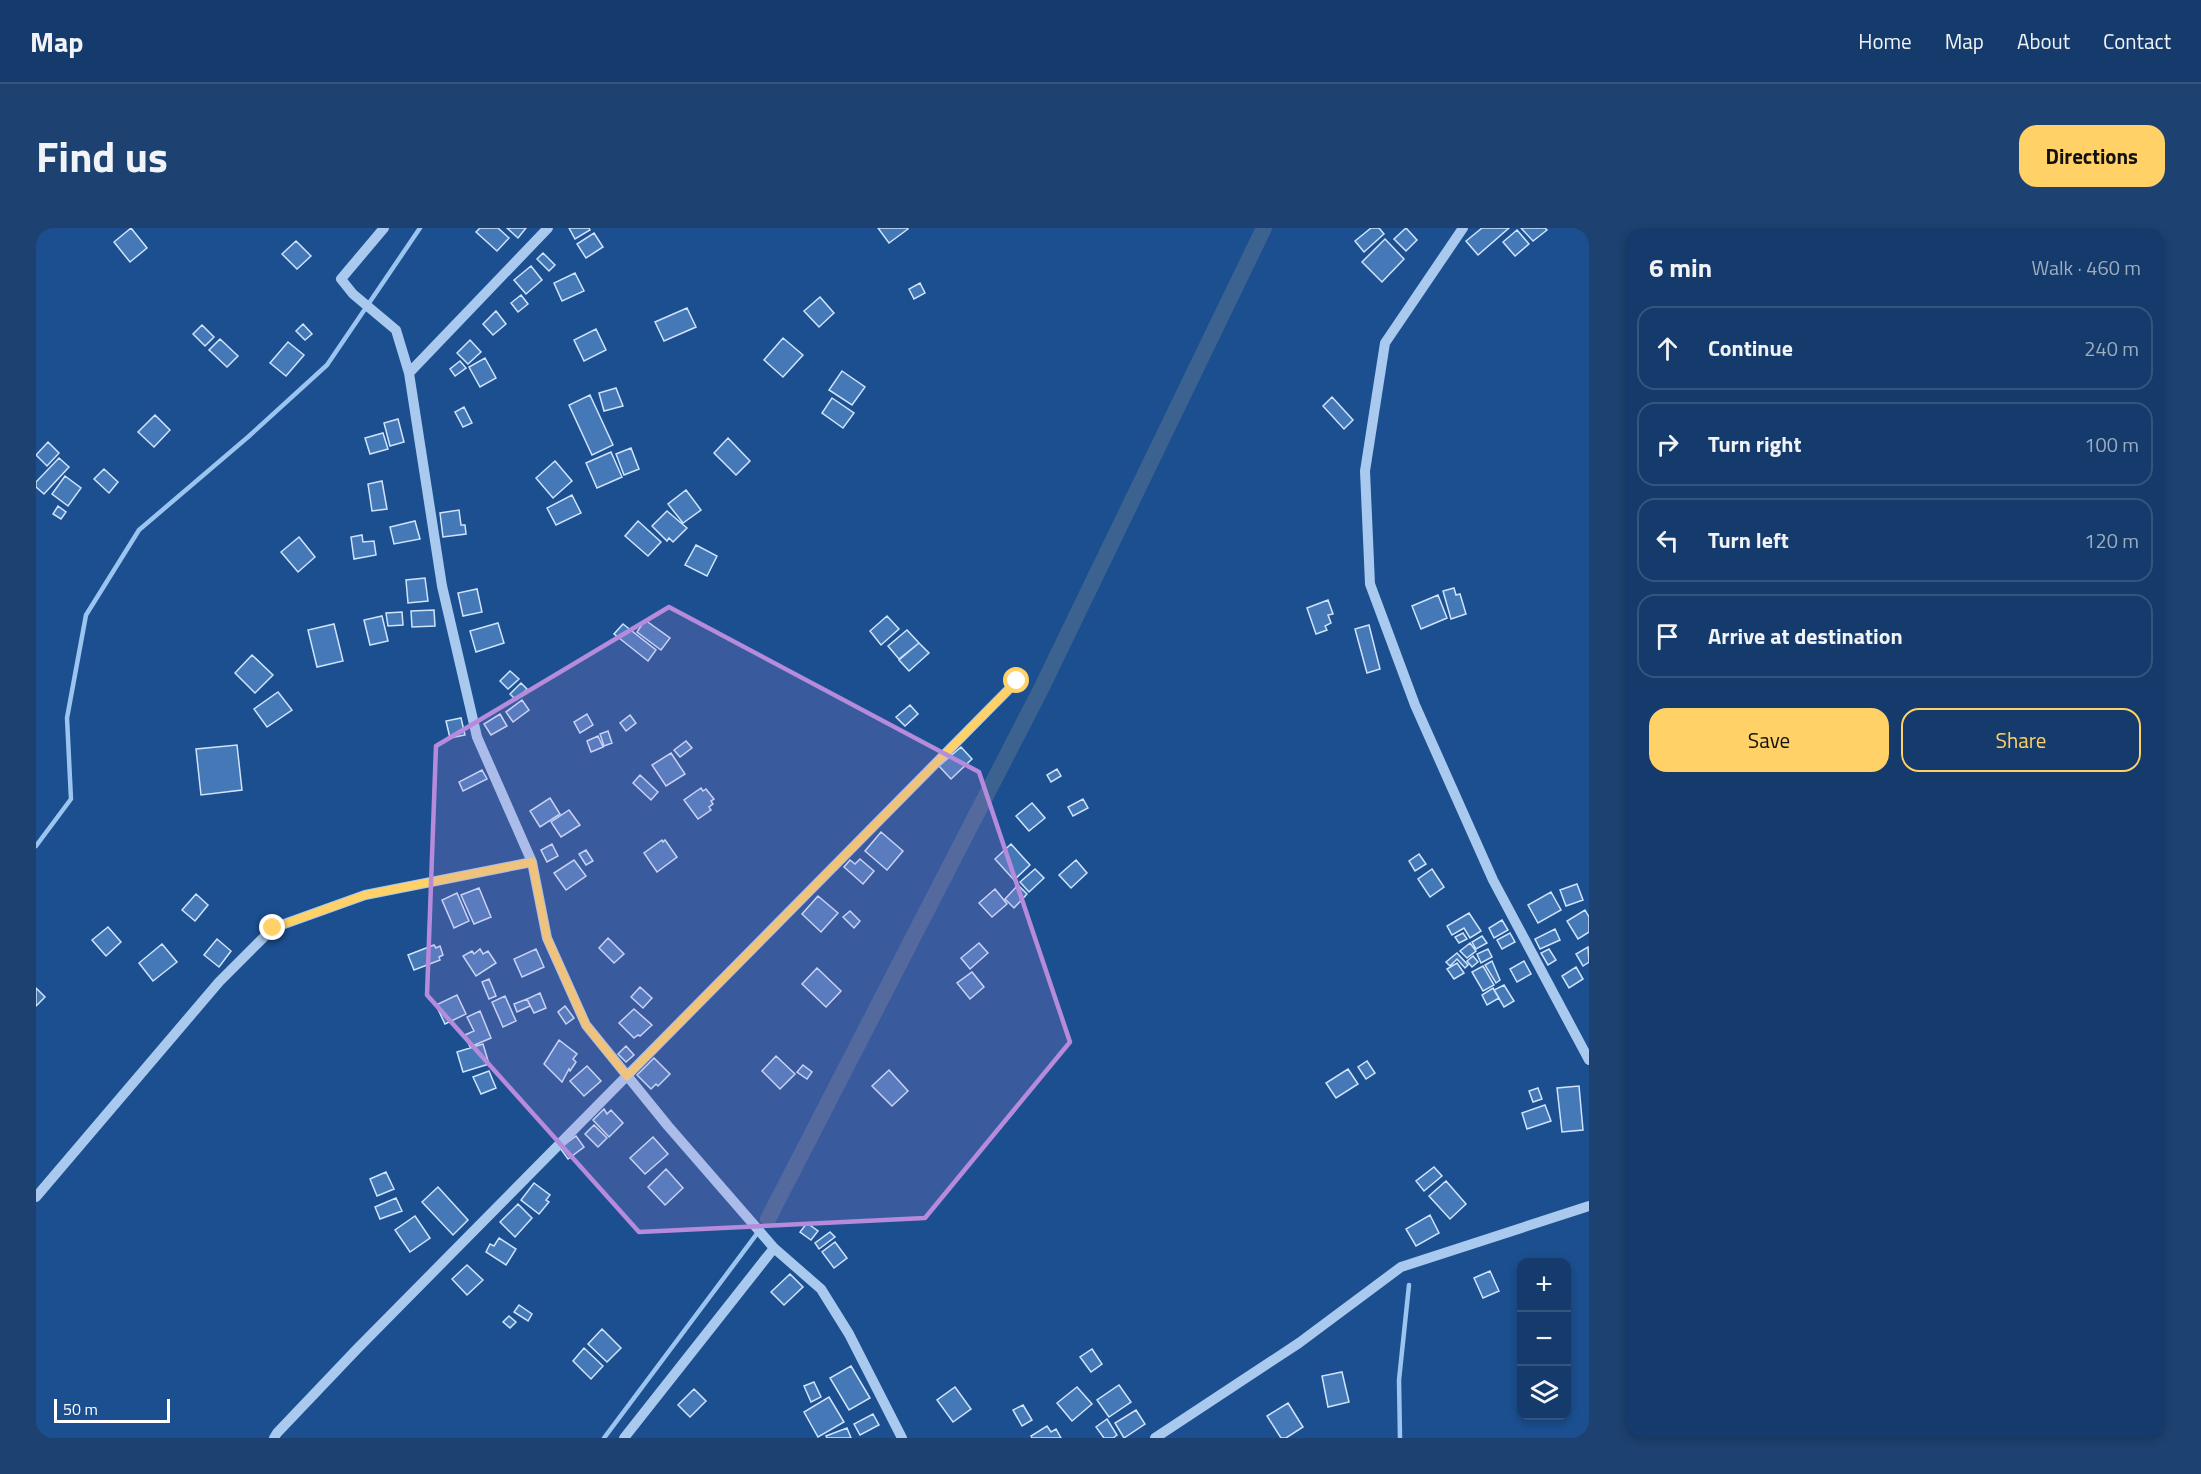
<!DOCTYPE html>
<meta charset="utf-8">
<style>
:root{--surface:#143b6b;--page:#1d4271;--text:#f1f3f6;--muted:#9dadc1;--line:#33557e;--accent:#ffd166}
body{margin:0;font-family:"Titillium Web",sans-serif;background:var(--page);color:var(--text)}
.controls{position:absolute;right:18px;bottom:18px;display:grid;overflow:hidden;border-radius:12px;box-shadow:0 3px 9px #0003}
.controls button{width:54px;height:54px;display:grid;place-items:center;padding:0;border:0;border-bottom:2px solid var(--line);background:var(--surface);color:var(--text);font:30px sans-serif}
.scale{position:absolute;left:18px;bottom:15px;width:116px;box-sizing:border-box;padding-left:6px;border:3px solid #fff;border-top:0;font-size:16px;line-height:21px;white-space:nowrap;color:#fff;-webkit-text-stroke:4px #1b4f8f;paint-order:stroke}
.stop{position:absolute;width:18px;height:18px;margin:-14px;border:4px solid #ffd166;border-radius:50%;background:#fff}
.stop.end{background:#ffd166;border-color:#fff;box-shadow:0 2px 6px #0008}
.list{margin:0;padding:0;list-style:none}
h2{display:flex;justify-content:space-between;align-items:center;height:78px;margin:0;padding:0 24px;font-size:26px}
h2 small{font-size:20px;font-weight:400;color:var(--muted)}
.list li{display:grid;grid-template-columns:39px 1fr auto;gap:18px;align-items:center;box-sizing:border-box;height:84px;margin:0 12px 12px;padding:0 12px;border:2px solid var(--line);border-radius:18px}
.list b{display:block;font-size:22px;white-space:nowrap}
.list em{font-size:20px;font-style:normal;color:var(--muted)}
.actions{display:flex;gap:12px;padding:18px 24px}
.actions a{flex:1;padding:14px 0;border:2px solid var(--accent);border-radius:18px;text-align:center;font-size:21px;color:var(--accent)}
.actions .main{background:var(--accent);color:#111}
.icon{flex:none;width:33px;height:33px;fill:none;stroke:currentColor;stroke-width:2;stroke-linecap:round;stroke-linejoin:round}
.map{position:relative;flex:none;width:1553px;height:1210px;overflow:hidden;border-radius:18px}
header{display:flex;align-items:center;gap:36px;box-sizing:border-box;height:84px;padding:0 30px;background:var(--surface);border-bottom:2px solid var(--line)}
header strong{font-size:28px}
nav{display:flex;gap:33px;margin-inline-start:auto;font-size:21px}
.intro{display:flex;align-items:center;justify-content:space-between;box-sizing:border-box;height:144px;padding:0 36px}
h1{margin:0;font-size:42px}
.button{padding:15px 27px;border-radius:18px;background:var(--accent);color:#111;font-size:21px;font-weight:700}
main{display:flex;gap:36px;padding:0 36px}
aside{flex:1;background:var(--surface);border-radius:18px;box-shadow:0 3px 9px #0003}
.map>svg:first-child{display:block}
.lines{fill:none;stroke-linecap:round;stroke-linejoin:round}
.stream{stroke:#9cc4f0;stroke-width:4.5}
.canal{stroke:#3c6290;stroke-width:16}
.building{fill:#4478b7;stroke:#cfe3fa;stroke-width:1.5}
.minor{stroke:#a9c9ee;stroke-width:10}
.route{stroke:#ffd166;stroke-width:8}
.marked{fill:#b68bdc;fill-opacity:0.2;stroke:#b68bdc;stroke-width:4.5;stroke-linejoin:round}
</style>
<header>
<strong>Map</strong>
<nav><a>Home</a><a>Map</a><a>About</a><a>Contact</a></nav>
</header>
<div class="intro"><h1>Find us</h1><a class="button">Directions</a></div>
<main>
<div class="map">
<svg width="1553" height="1210" viewBox="0 0 1553 1210">
<rect width="100%" height="100%" fill="#1b4f8f"/>
<g class="lines">
<path class="stream" d="M0,618l35,-47 -4,-81 19,-103 53,-85 109,-93 79,-72 93,-137
M568,1210l164,-219
M1364,1210l-1,-58 10,-95"/>
<path class="canal" d="M732,991l273,-530 223,-461"/>
</g>
<path class="building" d="M95,0l16,20 -17,14 -16,-20z
M444,0h18l11,10 -12,13 -21,-19z
M471,0h19l-8,10z
M533,0h20l1,2 -15,9z
M842,0h29l1,1 -19,14z
M1335,0h8l5,6 -20,18 -9,-11z
M1370,0l11,12 -11,11 -12,-12z
M1446,0h27l-31,27 -12,-14z
M1485,0h24l2,2 -14,11z
M1481,2l12,14 -14,12 -12,-14z
M558,5l9,14 -17,11 -9,-14z
M1349,11l19,20 -22,23 -20,-20z
M260,13l15,15 -14,13 -15,-15z
M507,25l12,12 -6,6 -12,-12z
M495,38l11,14 -16,14 -12,-14z
M539,45l9,18 -22,10 -8,-18z
M884,55l5,10 -11,6 -5,-10z
M485,67l7,9 -10,8 -7,-9z
M784,69l14,16 -15,14 -15,-16z
M651,80l9,19 -32,14 -9,-19z
M460,83l10,13 -13,11 -10,-11z
M267,96l9,10 -7,6 -9,-9z
M166,97l12,12 -9,9 -12,-12z
M560,101l10,21 -22,11 -10,-21z
M747,110l20,17 -20,22 -19,-17z
M184,111l18,17 -11,11 -18,-17z
M434,112l11,12 -13,12 -11,-11z
M252,114l16,13 -18,21 -16,-13z
M449,130l11,20 -16,9 -11,-20z
M424,133l6,7 -11,8 -5,-7z
M806,143l23,16 -13,18 -23,-15z
M580,160l7,18 -19,5 -5,-18z
M554,167l23,50 -21,10 -23,-50z
M1296,169l21,23 -9,9 -21,-23z
M796,170l22,15 -11,15 -21,-15z
M428,179l8,16 -9,4 -8,-15z
M119,187l15,15 -16,17 -16,-15z
M362,191l6,23 -14,4 -6,-23z
M347,205l5,16 -18,5 -5,-16z
M692,210l22,23 -14,14 -22,-22z
M12,214l11,11 -12,13 -11,-11z
M595,220l8,21 -15,6 -8,-21z
M575,224l11,25 -25,11 -11,-25z
M23,230l10,9 -25,27 -8,-7v-5z
M519,233l17,20 -19,17 -17,-20z
M68,241l14,13 -9,11 -15,-14z
M29,248l16,12 -13,18 -16,-12z
M346,253l5,28 -15,2 -4,-27z
M650,262l15,20 -18,13 -15,-19z
M536,267l9,18 -25,12 -9,-17z
M22,278l8,6 -5,7 -8,-5z
M423,282l2,15h4l1,9 -23,3 -3,-24z
M631,283l20,17 -14,14 -4,-4 -2,3 -15,-15z
M379,293l5,18 -26,5 -4,-17z
M602,293l23,21 -13,14 -23,-20z
M326,307l1,7 11,-1 2,14 -22,4 -3,-22z
M263,309l16,20 -17,15 -17,-20z
M660,317l21,11 -10,20 -22,-11z
M389,350l3,23 -20,2 -2,-23z
M1418,360l2,7 4,-1 6,20 -15,5 -8,-28z
M441,361l5,23 -19,4 -5,-23z
M1402,367l9,23 -26,11 -9,-23z
M1292,372l5,14 -5,1 3,8 -6,3 2,4 -11,4 -9,-26z
M398,382l1,16 -23,1 -1,-16z
M366,384l1,13 -15,1 -2,-13z
M346,388l6,25 -18,4 -6,-25z
M851,388l12,13 -18,16 -11,-14z
M609,392l25,18 -9,12 -24,-18z
M462,395l6,20 -28,9 -6,-21z
M298,396l9,37 -26,6 -9,-37z
M587,396l33,26 -8,11 -34,-27z
M1333,397l11,44 -13,4 -12,-44z
M871,402l12,13 -20,16 -11,-13z
M883,415l10,10 -20,18 -10,-11z
M216,427l21,20 -18,18 -20,-20z
M474,443l9,8 -11,10 -8,-8z
M485,455l6,6 -11,11 -6,-6z
M242,464l14,18 -25,17 -13,-18z
M486,472l7,10 -16,12 -7,-10z
M874,477l8,9 -13,12 -9,-9z
M464,486l7,12 -16,9 -7,-11z
M551,486l6,11 -13,8 -6,-11z
M594,487l6,8 -10,8 -6,-8z
M425,490l4,17 -15,3 -4,-17z
M572,503l4,12 -8,3 -4,-12z
M562,508l5,11 -12,5 -4,-11z
M650,513l6,7 -12,9 -6,-7z
M201,517l5,45 -41,5 -5,-46z
M925,519l11,12 -21,20 -12,-13z
M635,525l14,21 -19,12 -14,-21z
M1021,541l4,7 -10,6 -4,-7z
M446,542l5,9 -24,12 -4,-9z
M604,547l18,17 -7,8 -18,-17z
M665,560l2,3 3,-2 8,10 -3,2 2,3 -4,3 2,3 -13,9 -14,-19z
M514,570l10,16 -20,13 -10,-16z
M1047,571l5,9 -15,8 -5,-9z
M996,575l13,15 -16,13 -13,-15z
M533,582l11,15 -19,12 -10,-15z
M845,604l22,19 -16,19 -22,-19z
M626,612l1,2 2,-2 12,17 -20,15 -13,-19z
M516,616l6,12 -11,6 -6,-12z
M975,616l19,21 -16,15 -19,-21z
M550,622l7,11 -7,4 -7,-11z
M1383,626l7,10 -11,7 -6,-10z
M824,631l14,12 -11,13 -19,-17 6,-7 5,4z
M538,632l12,16 -20,14 -12,-17z
M1040,632l11,13 -16,15 -12,-13z
M999,641l9,9 -15,14 -9,-10z
M1396,641l12,18 -14,10 -12,-18z
M1541,656l6,16 -17,6 -6,-16z
M982,657l9,9 -13,14 -9,-9z
M443,660l12,29 -17,7 -13,-29z
M959,661l12,15 -15,13 -13,-14z
M1515,664l10,18 -23,13 -10,-18z
M421,665l12,28 -15,7 -12,-28z
M160,666l12,11 -13,16 -13,-11z
M782,668l20,17 -17,19 -19,-18z
M1549,682l4,7v15l-11,7 -11,-18z
M814,683l10,10 -6,7 -11,-11z
M1433,685l12,18 -11,7 -6,-10 -12,7 -5,-9z
M1466,692l6,10 -14,8 -5,-10z
M72,699l13,15 -15,14 -14,-16z
M1519,701l5,11 -20,9 -5,-10z
M1427,705l4,6 -8,4 -4,-6z
M1474,705l5,9 -13,7 -5,-9z
M1446,708l5,7 -11,6 -4,-7z
M572,710l16,16 -10,9 -15,-15z
M181,711l14,12 -12,16 -15,-12z
M943,715l9,10 -18,16 -9,-11z
M1434,715l6,8 -9,7 -7,-7z
M126,716l15,18 -24,19 -14,-18z
M398,717l2,3 4,-2 3,9 -4,2 1,3 -26,10 -6,-15z
M1552,719l1,15 -6,4 -7,-12z
M444,721l3,5 5,-3 8,12 -20,13 -13,-20 9,-5 2,3z
M500,721l8,18 -22,10 -8,-18z
M1452,721l4,8 -11,6 -4,-9z
M1513,721l7,11 -8,5 -7,-12z
M1421,725l11,12 -3,3 -8,-9 -7,7 -4,-4z
M1437,728l5,6 -6,5 -5,-6z
M1456,733l8,19 -4,3 -11,-18z
M1488,733l7,13 -14,8 -7,-13z
M1421,735l7,10 -10,6 -7,-10z
M1447,738l11,19 -11,6 -11,-19z
M1540,739l7,12 -14,9 -7,-12z
M781,740l24,23 -15,16 -24,-23z
M936,744l12,15 -14,12 -13,-16z
M453,751l7,17 -7,3 -7,-17z
M1468,757l10,16 -10,6 -10,-17z
M604,759l12,11 -9,10 -12,-11z
M0,760l9,9 -9,9z
M1457,760l6,10 -12,7 -5,-10z
M504,765l6,15 -12,5 -7,-14z
M421,767l9,19 -21,10 -9,-19z
M469,768l11,25 -13,6 -11,-25z
M491,771l3,7 -13,6 -3,-8z
M529,778l9,12 -8,6 -8,-12z
M598,781l18,16 -12,11 -2,-1 -4,3 -15,-15z
M444,783l11,27 -21,9 -5,-12 9,-4 -7,-14z
M523,812l18,14 -4,5 3,3 -6,9 -1,-2 -7,13 -18,-18z
M447,816l6,20 -26,8 -6,-20z
M590,818l8,9 -8,7 -8,-8z
M740,828l19,18 -15,15 -18,-18z
M618,830l16,16 -12,12 -2,-2 -5,5 -14,-14z
M1331,833l8,12 -9,6 -8,-12z
M767,837l9,7 -5,7 -10,-7z
M551,838l14,15 -17,15 -14,-15z
M1312,841l10,15 -22,14 -10,-15z
M853,842l19,21 -16,15 -20,-20z
M453,843l7,17 -15,6 -8,-17z
M1543,858l4,44 -21,2 -5,-44z
M1502,860l4,11 -9,3 -4,-11z
M1509,877l6,16 -24,8 -5,-16z
M568,881l3,5 4,-4 12,13 -14,14 -16,-17z
M558,897l13,13 -9,9 -13,-13z
M540,908l8,11 -16,12 -8,-11z
M617,909l15,17 -23,20 -15,-16z
M1398,939l8,9 -18,15 -8,-10z
M630,941l17,19 -18,17 -17,-18z
M350,944l8,17 -17,7 -7,-17z
M1410,953l20,23 -16,15 -21,-23z
M498,955l16,12 -4,5 3,2 -10,12 -18,-14z
M402,959l30,33 -15,15 -31,-33z
M360,970l6,13 -22,8 -5,-12z
M482,976l14,14 -17,19 -15,-15z
M1394,987l9,18 -23,13 -10,-17z
M379,988l15,22 -20,14 -15,-22z
M771,995l11,8 -7,9 -11,-8z
M794,1004l5,5 -16,12 -4,-6z
M463,1010l17,11 -10,16 -20,-13 4,-8 4,2z
M799,1014l12,16 -13,10 -12,-16z
M431,1037l16,15 -16,15 -15,-16z
M1454,1043l9,20 -16,7 -9,-20z
M754,1046l13,13 -19,18 -13,-13z
M483,1077l13,9 -4,7 -14,-9z
M473,1088l7,6 -6,6 -7,-6z
M566,1101l19,19 -14,14 -19,-18z
M548,1120l19,18 -12,13 -18,-18z
M1056,1121l10,15 -11,8 -11,-15z
M815,1138l19,32 -21,12 -19,-32z
M1306,1144l7,30 -21,5 -6,-31z
M778,1154l7,15 -10,5 -7,-16z
M1083,1157l12,17 -22,15 -12,-17z
M919,1159l16,22 -18,13 -16,-22z
M1041,1159l15,17 -20,17 -15,-18z
M658,1161l12,12 -16,16 -12,-12z
M793,1169l15,25 -26,15 -14,-25z
M1252,1175l15,24 -17,11h-5l-14,-22z
M987,1177l9,15 -10,6 -9,-16z
M1100,1182l9,14 -21,14 -9,-15z
M837,1186l6,11 -19,10 -6,-11z
M1071,1191l10,16 -4,3h-9l-8,-11z
M1011,1198l4,6 5,-3 5,9h-29l-1,-2z
M811,1200l4,10h-24l-1,-2z"/>
<g class="lines">
<path class="minor" d="M348,0l-43,51 12,15 43,36 13,43 33,213 35,151 55,125 15,76 39,87 82,101 106,122 47,41 28,45 53,104
M1427,0l-78,115 -20,128 5,113 45,121 78,175 96,180
M373,145l139,-145
M0,969l183,-215 54,-54 92,-33 167,-33
M238,1210l3,-5 80,-84 660,-668
M588,1210l150,-190
M1119,1210l144,-95 102,-76 188,-61"/>
</g>
<g class="lines">
<path class="route" d="M237,700l92,-33 167,-33 15,76 39,87 41,51 390,-395"/>
</g>
<path class="marked" d="M633,379l310,165 91,270 -145,176 -286,14 -212,-237 9,-249z"/>
</svg>
<div class="controls">
<button>+</button>
<button>−</button>
<button><svg class="icon" aria-label="layers" viewBox="0 0 24 24"><path d="M12 4l9 5-9 5-9-5zM3 14l9 5 9-5"/></svg></button>
</div>
<div class="scale">50 m</div>
<div class="stop" style="left:981px;top:453px"></div>
<div class="stop end" style="left:237px;top:700px"></div>
</div>
<aside>
<h2>6 min<small>Walk · 460 m</small></h2>
<ul class="list">
<li><svg class="icon" aria-label="ahead" viewBox="0 0 24 24"><path d="M12 20V5M6 11l6-6 6 6"/></svg><div><b>Continue</b></div><em>240 m</em></li>
<li><svg class="icon" aria-label="right" viewBox="0 0 24 24"><path d="M7 20v-9h11M14 6l5 5-5 5"/></svg><div><b>Turn right</b></div><em>100 m</em></li>
<li><svg class="icon" aria-label="left" viewBox="0 0 24 24"><path d="M17 20v-9H6M10 6l-5 5 5 5"/></svg><div><b>Turn left</b></div><em>120 m</em></li>
<li><svg class="icon" aria-label="arrive" viewBox="0 0 24 24"><path d="M6 21V4h12l-3 4 3 4H6"/></svg><div><b>Arrive at destination</b></div></li>
</ul>
<div class="actions"><a class="main">Save</a><a>Share</a></div>
</aside>
</main>
